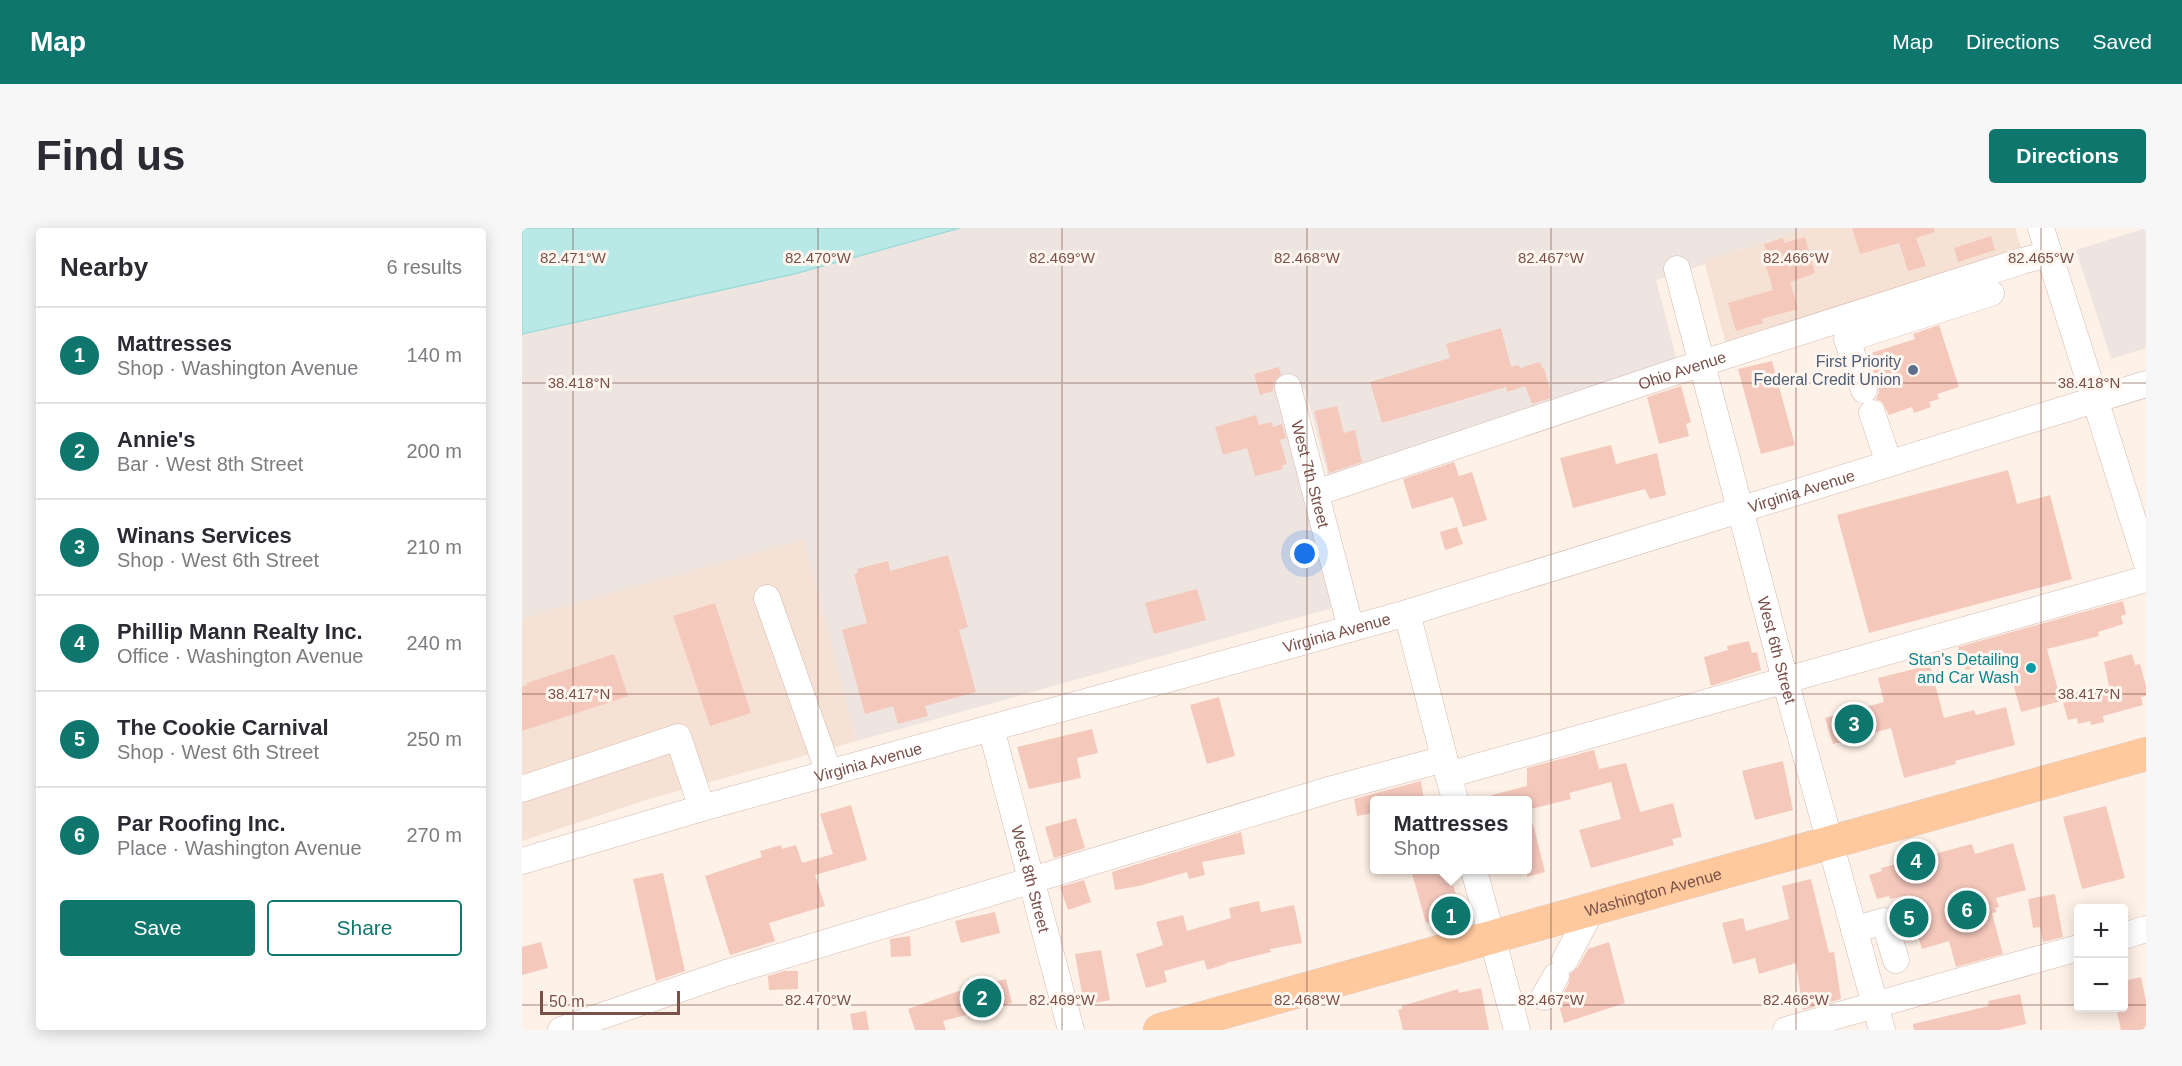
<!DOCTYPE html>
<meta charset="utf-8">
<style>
:root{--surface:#fff;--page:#f7f7f7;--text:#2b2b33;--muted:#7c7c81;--line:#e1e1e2;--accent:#0f766e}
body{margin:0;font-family:Arial,sans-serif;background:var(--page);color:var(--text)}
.controls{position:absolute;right:18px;bottom:18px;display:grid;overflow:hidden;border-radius:6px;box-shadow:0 3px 15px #0003}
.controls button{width:54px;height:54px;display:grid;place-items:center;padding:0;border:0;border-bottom:2px solid var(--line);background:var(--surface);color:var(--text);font:30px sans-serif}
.scale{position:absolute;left:18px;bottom:15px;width:140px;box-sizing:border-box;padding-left:6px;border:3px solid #7a5149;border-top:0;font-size:16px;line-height:21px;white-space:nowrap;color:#7a5149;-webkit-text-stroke:4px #fff6ef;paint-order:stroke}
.you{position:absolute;left:783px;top:326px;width:21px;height:21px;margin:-15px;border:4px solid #fff;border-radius:50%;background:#1a73e8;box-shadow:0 0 0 9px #1a73e833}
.badge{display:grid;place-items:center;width:39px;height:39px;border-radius:50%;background:var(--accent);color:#fff;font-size:20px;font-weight:700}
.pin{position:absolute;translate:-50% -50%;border:3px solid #fff;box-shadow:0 2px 6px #0006}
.popup{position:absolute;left:848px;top:568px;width:162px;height:78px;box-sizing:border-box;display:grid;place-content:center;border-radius:6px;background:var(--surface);filter:drop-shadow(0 2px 4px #0005);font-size:20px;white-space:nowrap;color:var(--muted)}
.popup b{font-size:22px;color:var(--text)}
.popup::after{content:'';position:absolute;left:50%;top:100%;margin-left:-12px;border:12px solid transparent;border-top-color:var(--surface)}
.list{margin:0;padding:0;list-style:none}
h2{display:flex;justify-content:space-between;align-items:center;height:78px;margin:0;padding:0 24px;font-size:26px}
h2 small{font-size:20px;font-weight:400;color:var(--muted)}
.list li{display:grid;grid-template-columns:39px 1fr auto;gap:18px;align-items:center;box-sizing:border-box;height:96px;padding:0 24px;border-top:2px solid var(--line)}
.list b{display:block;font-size:22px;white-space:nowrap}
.list p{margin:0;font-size:20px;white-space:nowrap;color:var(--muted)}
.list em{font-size:20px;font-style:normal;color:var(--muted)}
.actions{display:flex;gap:12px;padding:18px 24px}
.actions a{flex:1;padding:14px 0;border:2px solid var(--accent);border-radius:6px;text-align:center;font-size:21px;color:var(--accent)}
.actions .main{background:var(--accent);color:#fff}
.map{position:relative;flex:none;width:1624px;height:802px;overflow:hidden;border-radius:6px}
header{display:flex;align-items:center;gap:36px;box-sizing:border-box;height:84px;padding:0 30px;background:var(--accent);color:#fff}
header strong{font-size:28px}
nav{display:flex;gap:33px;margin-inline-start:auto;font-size:21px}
.intro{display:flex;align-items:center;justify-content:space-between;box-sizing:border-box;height:144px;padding:0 36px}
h1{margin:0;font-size:42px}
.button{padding:15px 27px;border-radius:6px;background:var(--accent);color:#fff;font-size:21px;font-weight:700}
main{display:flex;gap:36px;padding:0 36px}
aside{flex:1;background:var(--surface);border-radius:6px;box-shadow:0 3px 15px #0003}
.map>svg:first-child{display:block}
.residential{fill:#f6e1d5}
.industrial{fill:#eee5e1}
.water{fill:#b9e9e7;stroke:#9fdcda;stroke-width:1.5}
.building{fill:#f5c8bc}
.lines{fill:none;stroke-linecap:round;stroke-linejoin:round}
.minor-casing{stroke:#d4b8ae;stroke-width:27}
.major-casing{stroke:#dacecc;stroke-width:34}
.minor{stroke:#fff;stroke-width:26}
.major{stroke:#ffc89d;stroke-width:33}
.ticks{fill:none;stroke:#7a5149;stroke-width:1.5;stroke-opacity:0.45}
.service-dot{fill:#5c6f8a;stroke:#fff6ef;stroke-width:2}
.culture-dot{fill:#0f9aa8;stroke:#fff6ef;stroke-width:2}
.labels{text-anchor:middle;stroke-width:6;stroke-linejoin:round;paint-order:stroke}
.service-label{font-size:16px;fill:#4e5e75;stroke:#fff6ef;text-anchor:end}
.street-label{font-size:16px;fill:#7a5149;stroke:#fff6ef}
.culture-label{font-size:16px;fill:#0d838f;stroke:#fff6ef;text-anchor:end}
.ticks-label{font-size:15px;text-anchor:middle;fill:#7a5149;stroke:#fff6ef;stroke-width:6;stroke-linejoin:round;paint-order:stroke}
</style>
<header>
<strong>Map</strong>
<nav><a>Map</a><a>Directions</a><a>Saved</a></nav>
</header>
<div class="intro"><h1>Find us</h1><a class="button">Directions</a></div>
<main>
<aside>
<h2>Nearby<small>6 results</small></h2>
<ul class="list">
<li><span class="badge">1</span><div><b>Mattresses</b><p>Shop · Washington Avenue</p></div><em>140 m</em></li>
<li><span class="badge">2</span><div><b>Annie's</b><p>Bar · West 8th Street</p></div><em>200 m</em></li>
<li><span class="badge">3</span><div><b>Winans Services</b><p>Shop · West 6th Street</p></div><em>210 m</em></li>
<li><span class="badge">4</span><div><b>Phillip Mann Realty Inc.</b><p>Office · Washington Avenue</p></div><em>240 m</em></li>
<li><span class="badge">5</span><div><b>The Cookie Carnival</b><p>Shop · West 6th Street</p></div><em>250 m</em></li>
<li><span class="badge">6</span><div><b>Par Roofing Inc.</b><p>Place · Washington Avenue</p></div><em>270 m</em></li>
</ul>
<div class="actions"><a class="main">Save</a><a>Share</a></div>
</aside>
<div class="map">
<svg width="1624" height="802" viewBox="0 0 1624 802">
<rect width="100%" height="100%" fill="#fef1e7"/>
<path class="residential" d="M1286,0h207l8,25 -296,95 -23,-87z
M282,311l53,202 -211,59 -124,41v-223z"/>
<path class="industrial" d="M438,0h848l-104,33 1,3 -49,16 22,84 -350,112 -23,-87 -24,8 55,210 -479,134 -53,-201 -282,78v-284l272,-60z
M1624,0v120l-35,11 -35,-109z"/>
<path class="water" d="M0,0h438l-166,46 -272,60z"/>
<path class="building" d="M1330,0h82l1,4 -19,6 10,28 -18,5 -9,-28 -39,11z
M1469,8l4,14 -37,12 -4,-14z
M1283,9l10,36 -25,9 8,27 -37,10 2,4 -27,8 -8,-28 45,-13 -11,-38 4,-1 -2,-7 19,-6 1,5z
M1417,97l20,62 -22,7 2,5 -10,3 2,5 -17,6 -2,-6 -23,8 -7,-13 -6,-3 3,-7 -1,-6 -10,-32 47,-15 -2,-5z
M979,100l10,39 8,-2 1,3 20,-6 2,6h2l7,25h-2l2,5 -19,6 -7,-18 -18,6 -1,-5 -124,36 -12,-41 80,-24 -4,-14z
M1250,133l23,84 -34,9 -23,-85z
M757,139l2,7 -7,8 -1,9 -13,4 -6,-21z
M1159,158l10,36 -5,2 3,12 -30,8 -12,-47z
M815,178l7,27 11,-3 7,32 -33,11 -15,-62z
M734,187l3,10 13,-3 1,5 9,-3 4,14 -6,2 7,24 -5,1 1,4 -28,7 -8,-28 -24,7 -8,-28z
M1089,217l5,19 41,-11 9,42 -16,4 -5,-10 -72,19 -13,-50z
M932,234l5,14 13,-4 15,48 -24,7 -10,-30 -41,12 -9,-30z
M1486,242l9,34 33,-9 22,84 -203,54 -32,-118z
M935,299l6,17 -18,6 -5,-18z
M426,327l20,72 -9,3 17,62 -51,14 3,10 -30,8 -5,-18 -28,8 -23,-84 25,-7 -13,-49 4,-1 -1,-4 31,-8 2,10z
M675,361l9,31 -52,14 -9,-31z
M1601,373l3,13 -5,2 2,8 -25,8 1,4 -52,13 14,52 -40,11 -15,-54 -40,12 -8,-23z
M193,375l36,110 -41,13 -37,-110z
M1227,413l3,12 5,-1 4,18 -50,16 -7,-29 24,-7 -1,-4z
M92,426l14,42 -106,35v-44l5,-2v-2z
M1610,426l3,11 5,-1 6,22v10l-5,1 2,8 -40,11 1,6 -13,3 -1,-4 -12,3 -1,-6 -9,2 -5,-17 47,-12 -6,-29z
M1408,437l14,53 30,-8 2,5 30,-8 9,38 -60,16 1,3 -52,14 -13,-50 -58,16 -8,-26 59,-16 -6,-24z
M697,469l16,59 -28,8 -17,-59z
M570,501l6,24 -21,5 4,20 -52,11 -12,-42z
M1072,522l5,19 27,-6 14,49 33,-9 9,34 -10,2 2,6 -83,23 -12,-38 42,-11 -10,-37 -42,11 2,6 -44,11v-9h-35v-6l35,-9v-18z
M1261,533l10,49 -38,10 -13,-49z
M899,553l3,20h-50v12l-17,3 -3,-17z
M329,577l16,55 -52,15 10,31 -56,17 6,18 -45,14 -25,-79 57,-19 -2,-6 21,-6 1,4 14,-4 6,18 31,-9 -13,-40z
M1584,578l19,72 -43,11 -19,-72z
M554,590l9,30 -31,10 -9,-31z
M1011,596l12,48 -18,5v-52z
M719,604l4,22 -43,8 3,13 -16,4 -2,-7 -48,14 -24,4 -3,-18z
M1491,615l13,47 -30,8 3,9 -4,1 2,4 -5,1 11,41 -47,13 -7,-26 -27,8 -8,-26 -3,1 -8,-28 -13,3 -1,-3 -12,3 -8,-24 13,-4 -1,-3 91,-24 3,10z
M889,642h38l12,43 -35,10z
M141,645l22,98 -29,10 -23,-102z
M1289,651l18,74 5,-1 7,47 -38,11 -7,-47 -37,11 -4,-16 -22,6 -11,-41 21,-5 3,13 43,-12 -7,-33z
M562,652l7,22 -23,8 -8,-23z
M1533,666l8,43 -20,5 -3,-15 -7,1 -5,-29z
M737,673l2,11 33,-7 8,38 -32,6 1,3 -45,11v1l-19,6 -3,-10 -40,11 3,11 -21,6 -10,-34 27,-9 -7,-23 27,-7 4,16 44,-13 -2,-10z
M473,684l5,21 -39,10 -6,-22z
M388,708l1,20 -20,1 -1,-18z
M19,714l7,26 -26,7v-28z
M1087,714l16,61 -61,20 -6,-21 11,-19 1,-9 8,-7 10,-18z
M579,722l9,50 -26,5 -9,-51z
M262,743h14v18l-29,1 -1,-14z
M1619,749l5,24v29h-25l-5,-22h8v-27z
M484,751l6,24 -69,18 3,9h-31l-7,-21 51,-18z
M959,760l8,42h-86l-5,-20 4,-1v-3l56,-17 1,4z
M1498,766l6,30 -27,6h-85l-1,-6 76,-18 -1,-5z
M344,783l3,19h-16l-3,-16z"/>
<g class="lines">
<defs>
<g id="minor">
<path d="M1519,0l105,333"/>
<path id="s1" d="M1155,41l108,411 97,350"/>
<path id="s2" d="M766,159l63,242"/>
<path d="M1342,162l-17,-51 144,-46"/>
<path d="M1350,185l17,50"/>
<path id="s3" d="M794,265l362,-122 344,-110 27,-7"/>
<path d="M245,370l62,175"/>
<path d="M885,385l48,187"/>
<path id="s4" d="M469,500l80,302"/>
<path d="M926,547l698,-196"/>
<path d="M0,561l156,-52 24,71"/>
<path id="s5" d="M0,633l180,-53 705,-195 739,-229"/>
<path d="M952,642l43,160"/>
<path d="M1332,702l30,-9 12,39"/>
<path d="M1602,708l22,-7"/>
<path d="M1043,732l27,-51"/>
<path d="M1022,769l12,-21"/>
<path d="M39,802l165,-57 606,-184 112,-30"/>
<path d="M1264,802l292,-82"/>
</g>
<g id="major">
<path id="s6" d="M638,802l986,-276"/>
</g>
</defs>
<use href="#minor" class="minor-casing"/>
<use href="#major" class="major-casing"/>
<use href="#minor" class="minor"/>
<use href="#major" class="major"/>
</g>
<path class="ticks" d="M51,0v802M296,0v802M540,0v802M785,0v802M1029,0v802M1274,0v802M1519,0v802M0,155h1624M0,466h1624M0,777h1556M1602,777h22"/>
<circle class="service-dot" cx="1391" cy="142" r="6"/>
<circle class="culture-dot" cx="1509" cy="440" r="6"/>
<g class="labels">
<g class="service-label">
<text x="1379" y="139">First Priority<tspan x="1379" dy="18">Federal Credit Union</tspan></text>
</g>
<g class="street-label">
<text dy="6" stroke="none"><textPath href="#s3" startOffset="386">Ohio Avenue</textPath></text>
<text dy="6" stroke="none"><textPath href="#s2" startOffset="90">West 7th Street</textPath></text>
<text dy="6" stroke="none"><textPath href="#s5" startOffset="1332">Virginia Avenue</textPath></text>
<text dy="6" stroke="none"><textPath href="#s5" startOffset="846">Virginia Avenue</textPath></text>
<text dy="6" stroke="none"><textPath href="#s1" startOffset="394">West 6th Street</textPath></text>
<text dy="6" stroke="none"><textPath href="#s5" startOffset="360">Virginia Avenue</textPath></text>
<text dy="6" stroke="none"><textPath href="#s4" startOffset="156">West 8th Street</textPath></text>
<text dy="6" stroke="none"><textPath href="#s6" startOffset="512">Washington Avenue</textPath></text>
</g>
<g class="culture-label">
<text x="1497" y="437">Stan's Detailing<tspan x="1497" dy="18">and Car Wash</tspan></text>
</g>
</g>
<g class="ticks-label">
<text x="51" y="35">82.471°W</text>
<text x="296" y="35">82.470°W</text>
<text x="540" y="35">82.469°W</text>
<text x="785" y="35">82.468°W</text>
<text x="1029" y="35">82.467°W</text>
<text x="1274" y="35">82.466°W</text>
<text x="1519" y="35">82.465°W</text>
<text x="57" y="160">38.418°N</text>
<text x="1567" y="160">38.418°N</text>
<text x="57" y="471">38.417°N</text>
<text x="1567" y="471">38.417°N</text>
<text x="296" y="777">82.470°W</text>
<text x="540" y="777">82.469°W</text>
<text x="785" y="777">82.468°W</text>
<text x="1029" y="777">82.467°W</text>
<text x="1274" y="777">82.466°W</text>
</g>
</svg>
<div class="controls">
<button>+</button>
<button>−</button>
</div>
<div class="scale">50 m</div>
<div class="you"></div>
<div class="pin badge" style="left:929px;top:688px">1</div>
<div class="popup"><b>Mattresses</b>Shop</div>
<div class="pin badge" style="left:460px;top:770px">2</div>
<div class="pin badge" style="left:1332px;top:496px">3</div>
<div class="pin badge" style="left:1394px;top:633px">4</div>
<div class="pin badge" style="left:1387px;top:690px">5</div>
<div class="pin badge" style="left:1445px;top:682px">6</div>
</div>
</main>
